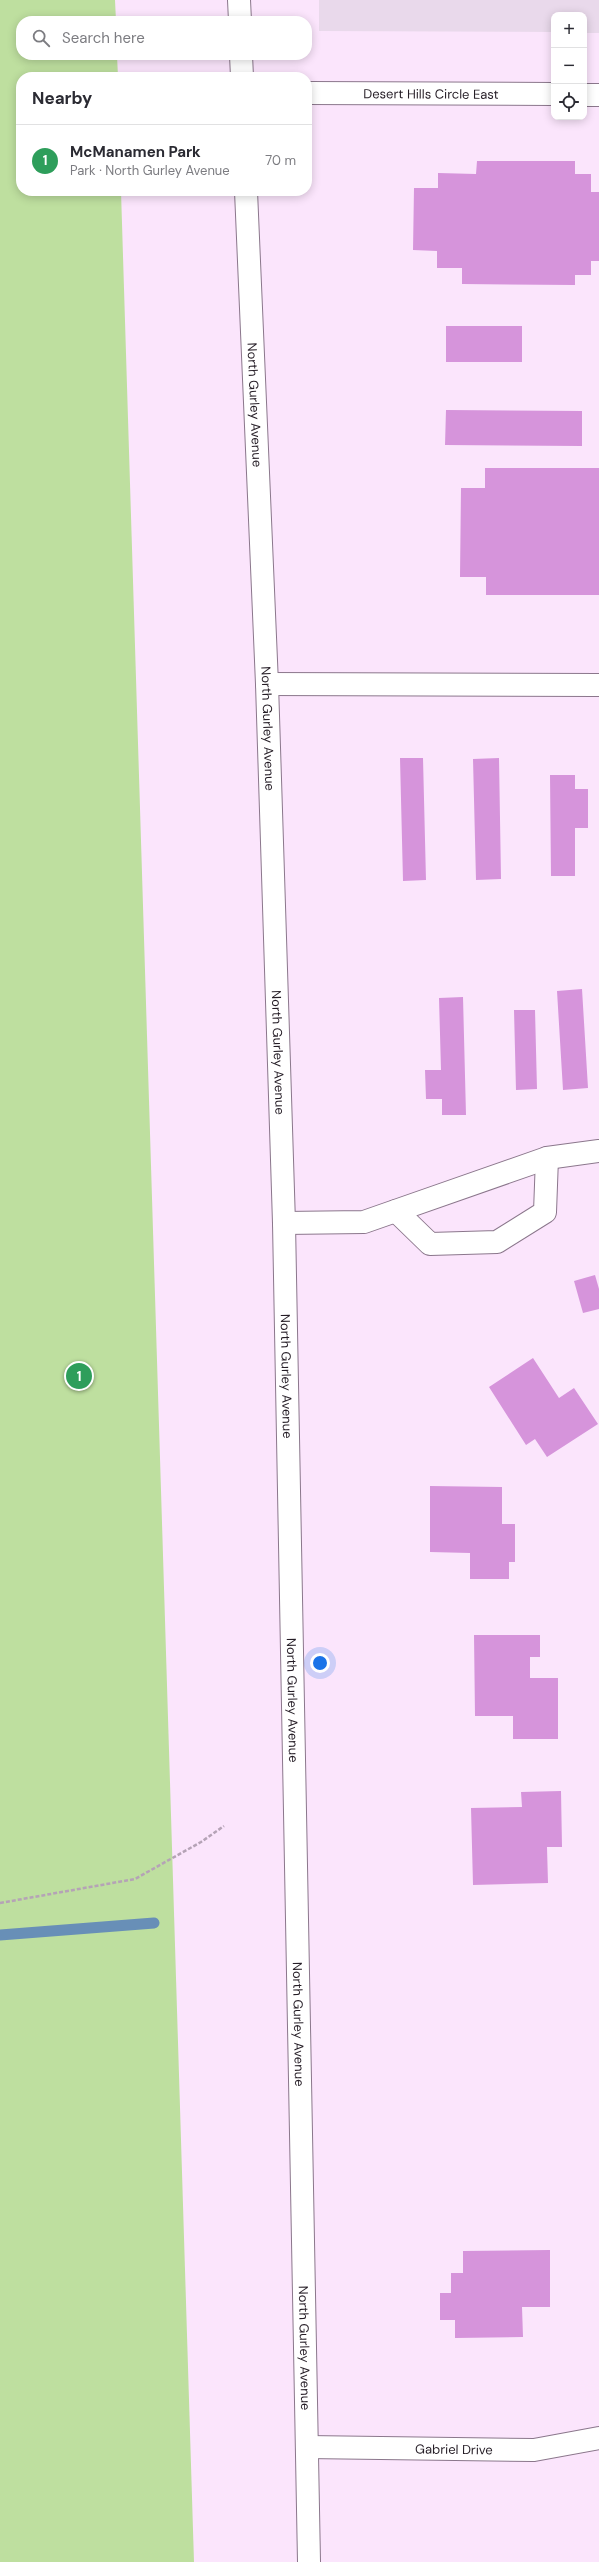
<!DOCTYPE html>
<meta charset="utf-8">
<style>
:root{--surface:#fff;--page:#f7f7f7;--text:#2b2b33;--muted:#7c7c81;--line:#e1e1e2;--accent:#b45309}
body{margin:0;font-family:"DM Sans",sans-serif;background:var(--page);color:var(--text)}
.controls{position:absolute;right:12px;top:12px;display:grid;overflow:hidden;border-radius:8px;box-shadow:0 2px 10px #0003}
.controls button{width:36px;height:36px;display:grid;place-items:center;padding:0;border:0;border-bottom:1px solid var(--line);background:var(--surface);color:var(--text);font:20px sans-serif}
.you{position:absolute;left:320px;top:1663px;width:14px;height:14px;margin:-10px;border:3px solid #fff;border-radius:50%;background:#1a73e8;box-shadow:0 0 0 6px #1a73e833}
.badge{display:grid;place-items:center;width:26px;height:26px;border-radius:50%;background:var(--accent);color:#fff;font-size:13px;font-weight:700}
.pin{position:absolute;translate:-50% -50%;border:2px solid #fff;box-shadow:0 1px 4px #0006}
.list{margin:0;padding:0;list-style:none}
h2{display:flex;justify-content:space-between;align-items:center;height:52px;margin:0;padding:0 16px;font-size:17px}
h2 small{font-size:13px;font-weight:400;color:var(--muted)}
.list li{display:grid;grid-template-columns:26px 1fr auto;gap:12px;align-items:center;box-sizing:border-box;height:72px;padding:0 16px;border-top:1px solid var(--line)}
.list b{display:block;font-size:15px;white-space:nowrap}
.list p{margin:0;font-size:13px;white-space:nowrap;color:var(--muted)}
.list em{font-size:13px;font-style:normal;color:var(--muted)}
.icon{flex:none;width:22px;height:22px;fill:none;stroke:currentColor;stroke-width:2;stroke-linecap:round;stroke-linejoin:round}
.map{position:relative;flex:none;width:599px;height:2562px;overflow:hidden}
.search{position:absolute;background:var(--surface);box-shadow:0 2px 10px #0003;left:16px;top:16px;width:296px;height:44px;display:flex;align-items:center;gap:10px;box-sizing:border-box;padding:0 14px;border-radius:16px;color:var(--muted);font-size:15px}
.panel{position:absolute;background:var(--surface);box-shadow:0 2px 10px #0003;left:16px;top:72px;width:296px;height:124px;border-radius:16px}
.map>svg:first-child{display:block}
.commercial{fill:#e9d9eb}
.green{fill:#bedf9f}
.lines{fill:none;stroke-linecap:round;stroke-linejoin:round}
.stream{stroke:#688fb7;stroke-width:11}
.building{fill:#d694db}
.service-casing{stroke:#8b778c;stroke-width:24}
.minor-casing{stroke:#8b778c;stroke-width:24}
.tertiary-casing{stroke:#8b778c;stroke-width:24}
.path{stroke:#b5a3b6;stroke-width:2.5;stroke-dasharray:4 2;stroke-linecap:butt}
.service{stroke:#fff;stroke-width:22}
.minor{stroke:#fff;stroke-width:22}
.tertiary{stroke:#fff;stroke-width:22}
.labels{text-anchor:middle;stroke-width:3.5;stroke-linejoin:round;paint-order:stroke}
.street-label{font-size:13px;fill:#251d26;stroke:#fbe5fc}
</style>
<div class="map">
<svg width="599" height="2562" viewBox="0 0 599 2562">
<rect width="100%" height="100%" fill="#fbe5fc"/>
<path class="commercial" d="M319,0h280v33h-15v-18h-30v17l-235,-1z"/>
<path class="green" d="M0,0h115l1,21h-95v34h96l1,22h-97v114h100l73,2371h-194z"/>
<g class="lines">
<path class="stream" d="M0,1935l154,-12"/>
</g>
<path class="building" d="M477,161h98v13h16v18h8v69h-8v14h-16v10l-113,-1v-16h-25v-17l-24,-1 1,-62h24v-15l38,1z
M446,326h76v36h-76z
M446,410l136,1v35l-137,-1z
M485,468h114v127h-113v-18h-26l1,-89h24z
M400,758h23l3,122 -23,1z
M499,758l2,121 -25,1 -3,-121z
M550,775h25v14h13v39h-13v48h-24z
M582,989l6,99 -25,2 -6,-99z
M463,997l3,118h-24v-16h-16l-1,-29h16l-2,-72z
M514,1010h21l2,79 -21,1z
M595,1275l4,14v20l-16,4 -9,-32z
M533,1358l26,40 15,-10 24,36 -51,33 -12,-18 -9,6 -37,-58z
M430,1486l72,1v37h13v38h-6v17h-39v-26l-40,-1z
M474,1635h66v22h-10v21h28v61h-45v-23h-38z
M561,1791l1,56h-15l1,36 -75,2 -2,-77 51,-1 -1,-15z
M550,2250v57h-28l1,30 -68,1v-18h-15v-27h11v-20h12v-22z"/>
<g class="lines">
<defs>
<path id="service" d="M396,1211l34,33 67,-2 48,-30 2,-54"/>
<g id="minor">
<path id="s1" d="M307,93l247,1"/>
<path d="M584,95h15"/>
<path d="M267,684l332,1"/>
<path d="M284,1223l80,-1 183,-64 52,-7"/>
<path id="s2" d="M307,2447l227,3 65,-12"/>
</g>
<g id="tertiary">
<path d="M239,0l1,21"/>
<path d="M241,55l1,22"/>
<path id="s3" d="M246,191l21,493 17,539 25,1339"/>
</g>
</defs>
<use href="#service" class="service-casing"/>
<use href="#minor" class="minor-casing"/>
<use href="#tertiary" class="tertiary-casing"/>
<path class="path" d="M0,1903l135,-24 66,-37 23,-16"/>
<use href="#service" class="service"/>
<use href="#minor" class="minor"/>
<use href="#tertiary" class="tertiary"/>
</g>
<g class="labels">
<g class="street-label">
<text dy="5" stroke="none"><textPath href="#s1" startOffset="124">Desert Hills Circle East</textPath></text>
<text dy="5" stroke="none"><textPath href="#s3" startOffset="214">North Gurley Avenue</textPath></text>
<text dy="5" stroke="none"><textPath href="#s3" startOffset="538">North Gurley Avenue</textPath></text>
<text dy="5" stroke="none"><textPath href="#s3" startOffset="862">North Gurley Avenue</textPath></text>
<text dy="5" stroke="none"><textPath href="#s3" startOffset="1186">North Gurley Avenue</textPath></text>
<text dy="5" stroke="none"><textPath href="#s3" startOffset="1510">North Gurley Avenue</textPath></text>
<text dy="5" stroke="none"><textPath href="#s3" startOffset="1834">North Gurley Avenue</textPath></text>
<text dy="5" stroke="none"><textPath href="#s3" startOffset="2158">North Gurley Avenue</textPath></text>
<text dy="5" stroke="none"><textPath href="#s2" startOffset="147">Gabriel Drive</textPath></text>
</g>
</g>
</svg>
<div class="controls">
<button>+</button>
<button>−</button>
<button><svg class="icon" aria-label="locate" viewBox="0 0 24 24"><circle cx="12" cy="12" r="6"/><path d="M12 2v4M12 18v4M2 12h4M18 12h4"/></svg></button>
</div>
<div class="you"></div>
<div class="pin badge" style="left:79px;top:1376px;background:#2e9e5b">1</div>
<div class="search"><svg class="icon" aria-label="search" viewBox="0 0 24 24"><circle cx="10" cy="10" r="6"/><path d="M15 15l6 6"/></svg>Search here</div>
<section class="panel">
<h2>Nearby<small></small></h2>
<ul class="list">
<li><span class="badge" style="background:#2e9e5b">1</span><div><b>McManamen Park</b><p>Park · North Gurley Avenue</p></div><em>70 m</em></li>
</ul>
</section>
</div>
